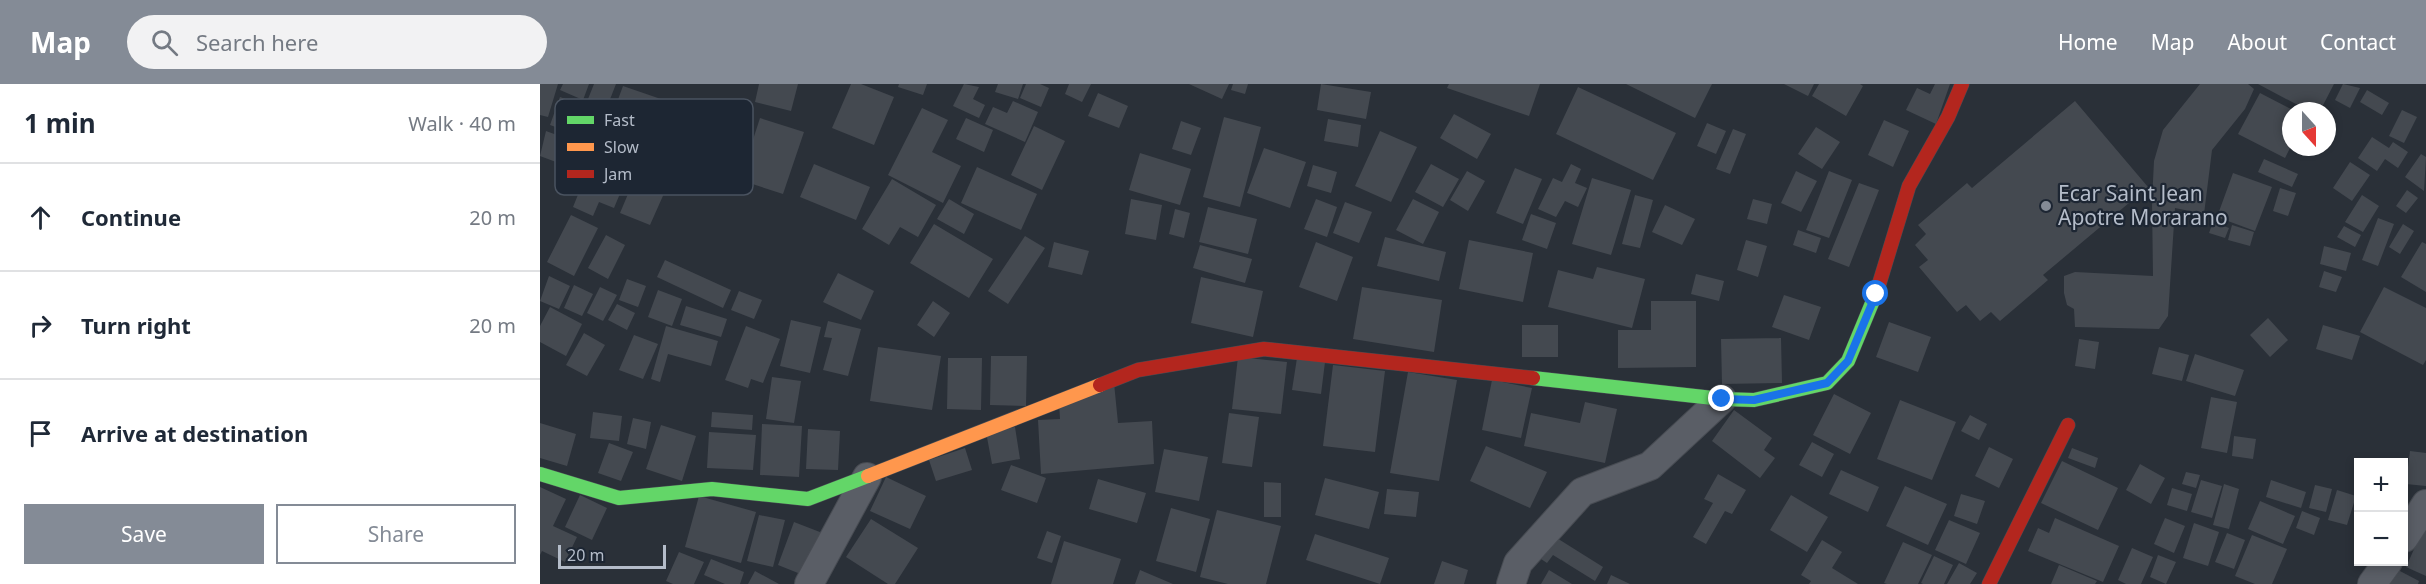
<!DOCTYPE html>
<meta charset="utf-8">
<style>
:root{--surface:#fff;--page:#f2f2f3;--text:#1f2937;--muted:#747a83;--line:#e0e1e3;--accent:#848b96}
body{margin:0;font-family:"Noto Sans",sans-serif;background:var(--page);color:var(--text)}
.controls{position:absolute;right:18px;bottom:18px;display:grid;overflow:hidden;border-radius:0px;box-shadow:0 3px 9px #0003}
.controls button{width:54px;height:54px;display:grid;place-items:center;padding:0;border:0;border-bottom:2px solid var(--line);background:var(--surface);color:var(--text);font:30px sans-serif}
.compass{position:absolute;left:1742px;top:18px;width:54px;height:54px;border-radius:50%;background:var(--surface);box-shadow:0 3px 9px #0003;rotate:159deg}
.scale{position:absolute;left:18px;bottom:15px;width:108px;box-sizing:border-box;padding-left:6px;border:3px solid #b4bcc9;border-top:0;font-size:16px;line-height:21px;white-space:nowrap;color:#b4bcc9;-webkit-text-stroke:4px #1d2633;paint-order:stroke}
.stop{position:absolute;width:18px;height:18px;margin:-14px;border:4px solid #1a73e8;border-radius:50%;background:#fff}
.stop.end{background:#1a73e8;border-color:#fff;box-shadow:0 2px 6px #0008}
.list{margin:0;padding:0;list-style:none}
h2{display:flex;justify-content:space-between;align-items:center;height:78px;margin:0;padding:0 24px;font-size:26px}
h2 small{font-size:20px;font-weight:400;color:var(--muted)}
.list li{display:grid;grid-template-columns:39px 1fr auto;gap:18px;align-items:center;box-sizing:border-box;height:108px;padding:0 24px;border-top:2px solid var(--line)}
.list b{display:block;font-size:22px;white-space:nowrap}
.list em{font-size:20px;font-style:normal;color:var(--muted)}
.actions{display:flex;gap:12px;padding:18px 24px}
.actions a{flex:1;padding:14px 0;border:2px solid var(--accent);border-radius:0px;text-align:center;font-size:21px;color:var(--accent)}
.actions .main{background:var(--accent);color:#fff}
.icon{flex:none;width:33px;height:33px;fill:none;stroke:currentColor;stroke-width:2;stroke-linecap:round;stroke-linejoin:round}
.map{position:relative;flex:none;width:1886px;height:500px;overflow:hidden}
header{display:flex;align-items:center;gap:36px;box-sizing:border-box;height:84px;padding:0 30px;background:var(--accent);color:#fff}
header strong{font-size:28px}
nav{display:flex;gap:33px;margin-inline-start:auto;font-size:21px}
.search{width:420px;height:54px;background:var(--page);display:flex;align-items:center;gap:15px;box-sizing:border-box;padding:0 21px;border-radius:33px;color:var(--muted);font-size:22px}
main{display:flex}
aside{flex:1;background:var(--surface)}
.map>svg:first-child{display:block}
.building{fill:#444950}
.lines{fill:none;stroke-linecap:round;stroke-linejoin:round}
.street-casing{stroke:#484c53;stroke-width:30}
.fast-casing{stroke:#484c53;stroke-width:15}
.slow-casing{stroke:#484c53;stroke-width:15}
.jam-casing{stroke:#484c53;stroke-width:15}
.street{stroke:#5a5e66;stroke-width:28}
.fast{stroke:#63d668;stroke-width:14}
.slow{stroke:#ff974d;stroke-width:14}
.jam{stroke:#b3261e;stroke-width:14}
.route{stroke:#1a73e8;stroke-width:8}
.poi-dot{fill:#848b96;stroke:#1d2633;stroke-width:2}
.labels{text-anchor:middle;stroke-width:4.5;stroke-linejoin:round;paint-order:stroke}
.poi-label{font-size:21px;fill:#b4bcc9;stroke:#1d2633;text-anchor:start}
.key{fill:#1d2633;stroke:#4a5360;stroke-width:1.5}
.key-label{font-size:16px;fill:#b4bcc9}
</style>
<header>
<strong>Map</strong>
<div class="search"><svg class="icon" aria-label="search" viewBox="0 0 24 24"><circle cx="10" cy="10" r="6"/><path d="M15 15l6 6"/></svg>Search here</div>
<nav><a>Home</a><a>Map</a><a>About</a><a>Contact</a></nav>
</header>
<main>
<aside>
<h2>1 min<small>Walk · 40 m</small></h2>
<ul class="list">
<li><svg class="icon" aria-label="ahead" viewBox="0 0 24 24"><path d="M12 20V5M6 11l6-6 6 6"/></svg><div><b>Continue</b></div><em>20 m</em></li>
<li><svg class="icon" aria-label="right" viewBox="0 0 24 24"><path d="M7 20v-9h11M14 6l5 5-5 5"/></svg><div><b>Turn right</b></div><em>20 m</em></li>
<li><svg class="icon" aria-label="arrive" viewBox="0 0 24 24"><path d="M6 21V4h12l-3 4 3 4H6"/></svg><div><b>Arrive at destination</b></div></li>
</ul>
<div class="actions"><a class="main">Save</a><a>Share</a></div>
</aside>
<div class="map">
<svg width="1886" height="500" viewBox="0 0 1886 500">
<rect width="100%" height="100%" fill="#2a3038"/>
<path class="building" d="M0,0h18l-10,33 -8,-2z
M23,0h26l-6,16 -23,-10z
M54,0h22l-9,23 -19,-8z
M219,0h39l-7,27 -36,-9z
M311,0h10l33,13 -20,48 -42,-17z
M359,0h28l-4,11 -25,-8z
M424,0l15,3 -6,12 12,6 -6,13 -26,-12z
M458,0h25l-5,15 -23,-7z
M486,0h14l9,4 -8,19 -21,-9z
M529,0h22l-9,18 -17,-8z
M649,0h40l-7,15z
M693,0h15l-3,10 -14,-4z
M781,0l50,8 -5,27 -49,-9z
M909,0h91l-11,32 -82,-28z
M1086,0h86l-17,34z
M1244,0h30l-6,12z
M1279,0h41l3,2 -17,30 -34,-20z
M1395,0h15l-14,40 -30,-14 11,-22 13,6z
M1660,0h48l6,5 -9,20 -33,41 -8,64 -29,-6 -7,108 -9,13 -84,-2 -1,-18 -7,-4 -3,-12v-17l11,-4 78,4 -1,-75 2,-40 9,-31z
M1718,0h76l-14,27h-11z
M1803,0l17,4 -10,20 -15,-8z
M83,2l64,22 -14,39 -64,-23z
M1038,3l98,46 -23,47 -97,-46z
M1827,6l22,13 -7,12 -22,-13z
M558,9l30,13 -9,22 -31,-12z
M1720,9l31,16v37l-6,12 -47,-24z
M20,13l22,8 -10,28 -22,-8z
M473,17l25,11 -13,30 -40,-18 8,-17 14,6z
M1535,17l73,86 -105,88 5,5 -48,41 -9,-9 -11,9 -14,-16 -9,7 -38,-45 9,-7 -13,-15 11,-11 -8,-9 49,-42 5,5z
M382,24l26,12 -16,32 29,14 -18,37 -55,-28z
M1862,26l15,7 -13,26 -15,-7z
M914,30l37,20 -14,25 -37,-21z
M684,33l37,10 -21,80 -37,-10z
M220,34l44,14 -21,62 -43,-14z
M426,34l27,12 -9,22 -28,-13z
M788,35l33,6 -3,22 -34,-6z
M1344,36l25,11 -16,36 -25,-12z
M641,37l20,7 -10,27 -19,-6z
M1167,39l19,8 -10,23 -19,-8z
M494,42l31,15 -23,49 -31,-15z
M1276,43l24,15 -18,27 -24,-15z
M1193,45l13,5 -16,40 -14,-5z
M6,47l19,7 -9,24 -16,-6z
M840,47l37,16 -26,55 -36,-16z
M63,49l36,15 -25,60 -15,-6 -6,14 -20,-9z
M1832,53l17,11 4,-6 15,10 -10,16 -13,-9 -8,12 -19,-13z
M724,64l42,14 -16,46 -43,-15z
M107,65l31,13 -28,63 -30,-12z
M600,69l51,16 -11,36 -51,-15z
M1881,70l5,3 -2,34 -19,-14z
M1724,75l34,15 -6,13 -34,-15z
M1810,78l20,13 -18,26 -19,-13z
M274,80l56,23 -14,33 -56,-23z
M891,80l28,15 -16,28 -28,-15z
M1031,80l10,5 -6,14 12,5 -9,19 -13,-6 -9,16 -18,-8 15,-31 9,4z
M773,81l24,7 -6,21 -24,-7z
M437,83l60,27 -16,36 -60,-27z
M975,84l27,11 -19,45 -27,-11z
M927,87l18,10 -17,30 -18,-11z
M1256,87l21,10 -16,31 -20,-9z
M1289,87l23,9 -23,58 -23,-8z
M1693,89l39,14 -17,44 -38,-14z
M1052,94l39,12 -20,65 -39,-11z
M352,95l44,26 -18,32 -18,-10 -11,18 -27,-16z
M1319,99l20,7 -30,77 -21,-8z
M1740,104l16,5 -8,23 -15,-5z
M1867,106l11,8 -12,15 -10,-7z
M1095,111l18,5 -13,48 -18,-4z
M1822,111l17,11 -16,26 -18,-10z
M409,115l25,15 -10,20 -27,-15z
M591,115l31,6 -6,35 -31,-6z
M776,115l21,8 -10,30 -23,-8z
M873,115l26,13 -16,32 -27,-14z
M1213,115l19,5 -5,20 -20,-5z
M805,118l27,10 -13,31 -26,-10z
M1125,121l30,14 -13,26 -30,-13z
M668,123l49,12 -9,35 -49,-12z
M635,125l15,4 -6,25 -15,-4z
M991,130l25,9 -9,26 -25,-9z
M31,131l27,13 -24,48 -27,-14z
M1838,134l16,6 -16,42 -16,-6z
M1673,138l16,6 -4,10 -16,-5z
M394,140l59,35 -24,39 -59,-35z
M1863,140l11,7 -14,23 -11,-7z
M1692,141l22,7 -4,14 -22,-6z
M1804,142l17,9 -6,12 -18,-10z
M1258,146l23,8 -5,15 -23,-8z
M66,151l19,10 -17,34 -20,-11z
M485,152l20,12 -37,56 -20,-13z
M845,153l61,15 -7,29 -62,-15z
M929,156l64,13 -10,49 -64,-13z
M1206,156l21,6 -9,31 -21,-7z
M514,158l35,9 -7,24 -34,-8z
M776,158l37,15 -16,44 -38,-14z
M1882,158l4,2v48l-25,-15z
M660,161l52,14 -7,24 -52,-15z
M1784,162l27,7 -5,18 -26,-7z
M125,176l66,30 -8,18 -66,-31z
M1057,183l48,12 -13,49 -84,-21 10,-37 35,9z
M1784,187l18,6 -6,15 -17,-5z
M298,189l36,18 -13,29 -38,-18z
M1156,190l28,7 -5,20 -28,-7z
M9,192l21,10 -11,23 -19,-8z
M661,193l62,14 -10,46 -62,-14z
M87,195l19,7 -8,21 -19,-7z
M34,201l19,9 -11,22 -18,-8z
M60,203l17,8 -14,26 -16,-8z
M822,203l80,13 -8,52 -81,-13z
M1844,203l42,21v52l-3,5 -63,-33z
M118,206l24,9 -10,27 -24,-9z
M199,207l23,9 -8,19 -23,-9z
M1244,211l37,12 -12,33 -37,-13z
M393,217l17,12 -16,24 -17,-12z
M1111,217h45v66l-78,1v-38h33z
M77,220l18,9 -8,17 -19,-10z
M146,222l41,13 -6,18 -41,-12z
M10,223l32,17 -16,32 -26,-14v-16z
M1728,234l20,22 -18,17 -20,-22z
M251,236l30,7 -11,46 -30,-7z
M288,237l33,8 -13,47 -25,-6 9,-32 -8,-1z
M1349,238l42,15 -13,35 -42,-15z
M982,241h36v32h-36z
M1783,241l37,11 -8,24 -36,-11z
M126,242l52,15 -7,25 -43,-12 -8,28 -9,-3z
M206,242l34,13 -17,44 -12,-4 -3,9 -23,-8z
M44,249l21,12 -18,31 -21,-11z
M94,251l24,9 -15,35 -24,-9z
M1241,254l1,45 -60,1 -1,-45z
M1539,255l20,3 -4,27 -20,-3z
M338,263l63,9 -9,54 -62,-9z
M1619,263l30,8 -7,26 -30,-7z
M1655,270l49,16 -9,26 -49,-15z
M451,272h36l-1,50 -36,-1z
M698,273l49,5 -6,52 -49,-5z
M408,274h34l-1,52 -34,-1z
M757,274l28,4 -4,32 -29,-4z
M793,281l52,6 -10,81 -52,-6z
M868,288l49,8 -18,101 -49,-8z
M232,293l29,4 -7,42 -28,-4z
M952,296l40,8 -11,50 -39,-8z
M574,299l4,40 34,-2 2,43 -113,10 -3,-54 22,-1 -1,-16z
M1294,310l37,19 -21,41 -37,-19z
M1671,313l26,5 -10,51 -26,-5z
M1360,316l56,22 -24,58 -55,-21z
M1045,318l32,7 -12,54 -81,-17 7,-33 49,10z
M1194,326l38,28 -8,12 11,8 -15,20 -48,-37z
M53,328l29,4 -3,25 -29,-3z
M172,328l41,3 -1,15 -41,-3z
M689,329l30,4 -7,50 -30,-4z
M1430,331l17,9 -8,16 -18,-9z
M93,334l18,4 -5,27 -19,-5z
M0,339l36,11 -9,32 -27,-8z
M222,340l40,2 -3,51 -39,-2z
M121,341l35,11 -14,45 -36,-12z
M475,343l5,32 -28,5 -6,-32z
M268,345l32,2 -2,39 -32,-1z
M169,348l47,3 -3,35 -46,-2z
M1694,352l22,3 -3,20 -21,-3z
M1272,358l22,12 -12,23 -23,-12z
M69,359l24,9 -12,29 -23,-8z
M946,362l61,26 -17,36 -60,-27z
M1449,363l24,12 -14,29 -24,-12z
M425,364l7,22 -36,11 -7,-21z
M1532,364l26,10 -3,10 -27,-10z
M624,365l44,8 -9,44 -44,-9z
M1870,367l16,2v33l-20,-2z
M1522,377l56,27 -20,42 -57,-27z
M1600,380l25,14 -14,26 -25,-14z
M471,381l35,13 -9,25 -36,-13z
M1301,386l38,17 -11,25 -39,-18z
M1646,388l14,3 -4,13 -14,-4z
M1178,390l28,16 -14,24 -7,-3 -19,33 -13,-7 20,-34 -9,-4z
M346,393l40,19 -16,33 -40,-18z
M785,394l54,14 -10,37 -54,-14z
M558,395l48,14 -9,30 -48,-14z
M1661,396l21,6 -10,32 -21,-6z
M1731,396l35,12 -5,16 -35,-11z
M724,398l17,1v34h-17z
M1684,400l15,5 -10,40 -16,-4z
M1775,401l17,4 -6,23 -17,-4z
M1365,402l42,18 -19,41 -42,-19z
M0,403l26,12 -13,27 24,11 -12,25 -23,-11 -2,4z
M1632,404l20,6 -5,17 -20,-6z
M847,405l32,3 -3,25 -32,-3z
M1797,406l19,6 -9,29 -19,-5z
M1421,410l24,7 -8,23 -23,-8z
M40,411l27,13 -15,32 -27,-13z
M1251,411l37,22 -21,35 -37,-22z
M159,412l57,16 -15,51 -56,-16z
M1720,417l35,15 -12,28 -35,-15z
M631,424l39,11 -14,53 -40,-11z
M677,426l64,16 -15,58h-38l-28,-7z
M1762,427l18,7 -6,17 -18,-7z
M219,431l26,5 -12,47 -26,-6z
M1515,434l64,28 -16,36 -75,-31 10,-23 11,5z
M1625,434l20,8 -11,27 -20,-9z
M331,435l47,29 -23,36h-7l-42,-27z
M1409,436l31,13 -14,31 -31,-14z
M254,438l31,12 -17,43 -30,-12z
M1654,439l25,9 -11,34 -25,-8z
M1884,443h2v49l-20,-9z
M507,447l14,5 -9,27 -15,-5z
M1687,449l18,7 -11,29 -19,-7z
M775,450l74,24 -9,26 -74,-24z
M1012,451l51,32 -8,14 -42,-26 -6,8 -9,-6z
M1712,451l35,14 -15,35h-17l-20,-8z
M1282,456l20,12 -10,16 26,16h-49l2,-3 -10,-6z
M524,457l57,18 -8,25h-62z
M1363,458l29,13 -14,29h-31l-3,-1z
M1592,464l21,9 -12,27h-15l-8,-4z
M139,468l25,10 -10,22h-21l-7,-3z
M1618,471l18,7 -10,22 -16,-7z
M1394,472l19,9 -9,19h-21l-2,-1z
M171,475l33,13 -4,12h-15l-21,-9z
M902,477l26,9 -4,14h-30z
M1419,479l18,10 -7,11h-23z
M1519,481l38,16 -2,3h-44z
M600,486l33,14h-38z
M1009,486l23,14h-31z
M1858,486l21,11 -1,3h-28z
M215,487l24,13h-31z
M1071,491l19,9h-23z"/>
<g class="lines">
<defs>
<path id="street" d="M1864,454l22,-34
M269,500l58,-107
M971,500l7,-21 64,-71 68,-26 72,-67
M1832,500l16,-22"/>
<path id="fast" d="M993,294l189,21 32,1 73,-17 21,-22 29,-70
M0,390l79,24 93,-9 96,10 60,-23"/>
<path id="slow" d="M328,392l232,-91"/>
<path id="jam" d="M1337,207l32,-105 39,-69 14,-33
M560,301l38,-15 126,-21 269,29
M1449,500l79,-159"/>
</defs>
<use href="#street" class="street-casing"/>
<use href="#fast" class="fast-casing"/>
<use href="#slow" class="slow-casing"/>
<use href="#jam" class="jam-casing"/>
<use href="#street" class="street"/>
<use href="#fast" class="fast"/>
<use href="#slow" class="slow"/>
<use href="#jam" class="jam"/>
</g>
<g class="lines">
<path class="route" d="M1182,315l32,1 73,-17 21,-22 28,-67"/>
</g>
<circle class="poi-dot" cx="1506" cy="122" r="6"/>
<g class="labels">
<g class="poi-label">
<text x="1518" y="117">Ecar Saint Jean<tspan x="1518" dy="24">Apotre Morarano</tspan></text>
</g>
</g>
<rect x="15" y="15" width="198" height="96" rx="9" class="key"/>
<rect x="27" y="32" width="27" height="8" fill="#63d668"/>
<rect x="27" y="59" width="27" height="8" fill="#ff974d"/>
<rect x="27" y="86" width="27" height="8" fill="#b3261e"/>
<g class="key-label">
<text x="64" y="42">Fast</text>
<text x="64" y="69">Slow</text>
<text x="64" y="96">Jam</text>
</g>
</svg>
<div class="controls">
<button>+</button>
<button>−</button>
</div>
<svg class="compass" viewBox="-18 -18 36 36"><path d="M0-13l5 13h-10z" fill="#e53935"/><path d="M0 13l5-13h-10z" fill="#747a83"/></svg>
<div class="scale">20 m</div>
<div class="stop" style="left:1336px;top:210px"></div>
<div class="stop end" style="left:1182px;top:315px"></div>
</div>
</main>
